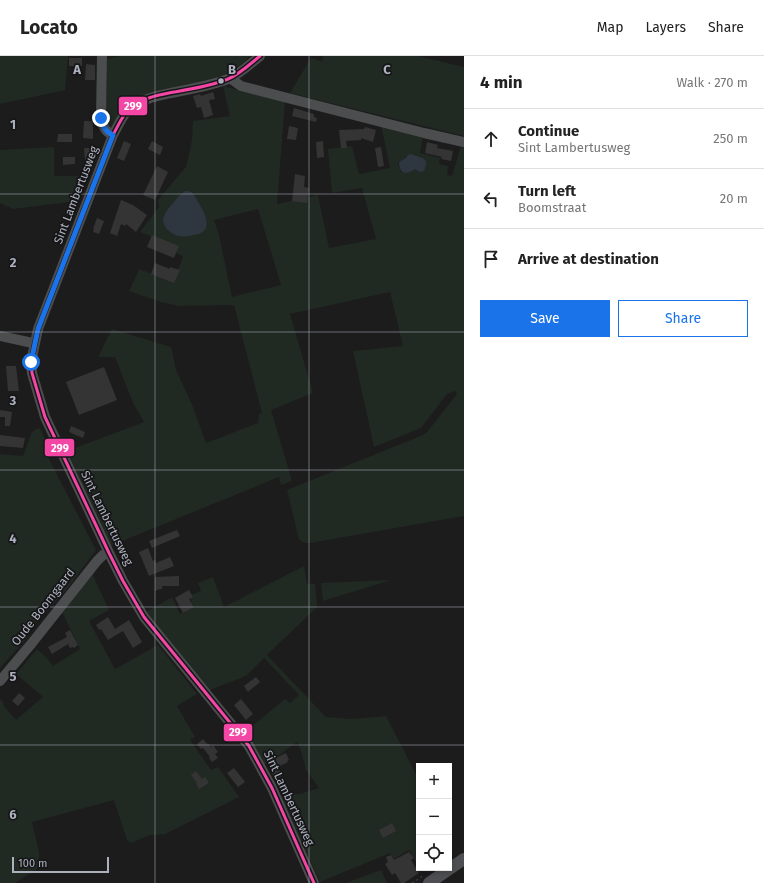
<!DOCTYPE html>
<meta charset="utf-8">
<style>
:root{--surface:#fff;--page:#f6f6f6;--text:#222;--muted:#767676;--line:#e0e0e0;--accent:#1a73e8}
body{margin:0;font-family:"Fira Sans",sans-serif;background:var(--page);color:var(--text)}
.controls{position:absolute;right:12px;bottom:12px;display:grid;overflow:hidden;border-radius:0px;box-shadow:0 2px 6px #0003}
.controls button{width:36px;height:36px;display:grid;place-items:center;padding:0;border:0;border-bottom:1px solid var(--line);background:var(--surface);color:var(--text);font:20px sans-serif}
.scale{position:absolute;left:12px;bottom:10px;width:97px;box-sizing:border-box;padding-left:4px;border:2px solid #adb1bd;border-top:0;font-size:11px;line-height:14px;white-space:nowrap;color:#adb1bd;-webkit-text-stroke:3px #161618;paint-order:stroke}
.stop{position:absolute;width:12px;height:12px;margin:-9px;border:3px solid #1a73e8;border-radius:50%;background:#fff}
.stop.end{background:#1a73e8;border-color:#fff;box-shadow:0 1px 4px #0008}
.list{margin:0;padding:0;list-style:none}
h2{display:flex;justify-content:space-between;align-items:center;height:52px;margin:0;padding:0 16px;font-size:17px}
h2 small{font-size:13px;font-weight:400;color:var(--muted)}
.list li{display:grid;grid-template-columns:26px 1fr auto;gap:12px;align-items:center;box-sizing:border-box;height:60px;padding:0 16px;border-top:1px solid var(--line)}
.list b{display:block;font-size:15px;white-space:nowrap}
.list p{margin:0;font-size:13px;white-space:nowrap;color:var(--muted)}
.list em{font-size:13px;font-style:normal;color:var(--muted)}
.actions{display:flex;gap:8px;padding:12px 16px}
.actions a{flex:1;padding:9px 0;border:1px solid var(--accent);border-radius:0px;text-align:center;font-size:14px;color:var(--accent)}
.actions .main{background:var(--accent);color:#fff}
.icon{flex:none;width:22px;height:22px;fill:none;stroke:currentColor;stroke-width:2;stroke-linecap:round;stroke-linejoin:round}
.map{position:relative;flex:none;width:464px;height:827px;overflow:hidden}
header{display:flex;align-items:center;gap:24px;box-sizing:border-box;height:56px;padding:0 20px;background:var(--surface);border-bottom:1px solid var(--line)}
header strong{font-size:19px}
nav{display:flex;gap:22px;margin-inline-start:auto;font-size:14px}
main{display:flex}
aside{flex:1;background:var(--surface)}
.map>svg:first-child{display:block}
.green{fill:#212923;fill-rule:evenodd}
.water{fill:#2e363f}
.building{fill:#343434}
.lines{fill:none;stroke-linecap:round;stroke-linejoin:round}
.path{stroke:#4c4e51;stroke-width:1;stroke-dasharray:2 3;stroke-linecap:butt}
.minor{stroke:#4c4d4f;stroke-width:10}
.major{stroke:#4e4f52;stroke-width:12}
.bus-1-casing{stroke:#161618;stroke-width:6}
.bus-1{stroke:#f346a5;stroke-width:3}
.route{stroke:#1a73e8;stroke-width:5}
.grid{fill:none;stroke:#adb1bd;stroke-width:1;stroke-opacity:0.55}
.bus-dot{fill:#adb1bd;stroke:#161618;stroke-width:1.5}
.labels{text-anchor:middle;stroke-width:3.5;stroke-linejoin:round;paint-order:stroke}
.street-label{font-size:12px;fill:#adb1bd;stroke:#161618}
.grid-label{font-size:13px;text-anchor:middle;font-weight:bold;fill:#adb1bd;stroke:#161618;stroke-width:3.5;stroke-linejoin:round;paint-order:stroke}
.line-badge{stroke:#161618;stroke-width:1.5}
.badge-label{font-size:11px;text-anchor:middle;font-weight:bold;fill:#fff}
</style>
<header>
<strong>Locato</strong>
<nav><a>Map</a><a>Layers</a><a>Share</a></nav>
</header>
<main>
<div class="map">
<svg width="464" height="827" viewBox="0 0 464 827">
<rect width="100%" height="100%" fill="#1c1c1c"/>
<path class="green" d="M0,0h68l-3,34 -65,14z
M121,0h129l-7,7 -15,10 -29,10 -54,12 -34,36 -4,-2 -1,-14 1,-56z
M323,0h95l46,11v69l-174,-43 21,-35 11,3z
M223,30l62,16 -8,102 41,-9 11,53 47,-9 -14,-51 -30,5 -4,-44 24,-3 7,28 31,-6 -9,-43 42,11 -3,17 20,5 -1,6 9,2 -1,9 5,1 9,-30h3v370l-154,27c-5,0 -8,0 -11,-4l-10,-41 -2,-8 136,-55 4,-3 30,-38 -2,-3 -8,3 -26,34 -47,19 -21,-96 50,-5 -13,-54 -100,22 23,79 -42,17 21,71 -11,4 -2,-8 -169,69 -43,-95 77,-29 -11,-19 -18,-46h-17l14,-28 59,18 5,23 17,37 13,36 52,-20 1,-9 3,-1 -28,-108 -56,1 -17,-4 -32,-11 10,-21v-1l35,13 9,-26 -7,-3 2,-7 -38,-14 19,-25 -1,-7 28,-33 6,-27 1,-19 37,-5zM413,98l10,4 -1,14 -7,-3 -14,3 -3,-8 1,-2zM258,153l23,76 -49,12 -13,-62 -5,-15z
M54,91v29h32l-9,25 -64,8 -13,-6v-53z
M40,372l6,13 3,18 47,91 -29,39 -40,44 1,4 -28,31v-214l23,2 9,-24 4,-3z
M304,510l3,18h8l2,23 -50,48 59,62 25,2 25,-2 10,-1 33,64v87l-10,-17 -15,9 -4,-6 -70,29 -30,-66 -10,-19 6,-3h14l19,-6 -13,-18 -6,-22 -3,-6 -15,11 -20,13 -22,-30 45,-37 5,4 9,-8 -35,-37 -18,18 -39,15 -61,-79 26,-15 8,17 14,-7 -5,-11 12,-5 -3,-8 15,-6 11,30z
M91,515l18,39 -20,11 26,48 43,-24 39,49 -20,12 18,31 -5,3 21,30 7,-3 21,30 -74,37 -15,1 -19,8 -4,-3 -13,-40 -82,22 7,30v13l-2,4 -22,14h-15v-184l3,3 1,4 12,14 27,-23 -27,-23 21,-25 11,10 5,7 27,-17 -18,-37z
M391,524l-68,21 -2,-18z
M381,814l6,13h-41z"/>
<path class="water" d="M411,98l12,4 3,3v4l-2,6 -4,1 -5,-3c-2,1 -4,3 -6,3 -8,3 -10,-4 -10,-10l7,-4 2,-3z
M185,135c3,0 4,0 6,1 4,2 6,9 9,13 7,12 13,28 -7,30 -4,1 -8,2 -13,1 -4,0 -7,-2 -11,-5 -12,-10 -3,-20 5,-29 3,-4 6,-8 11,-11z"/>
<path class="building" d="M69,2h13v8h-13z
M86,8l9,1v15h-10z
M213,36l2,7 -6,1 4,15 -9,3 -3,-11 -4,1 -4,-12 7,-2 1,2z
M294,52l20,6v3l3,1 -1,4 -24,-6z
M84,65h9v18l-10,-1z
M289,70l9,2 -2,12 -9,-1z
M365,71l11,3 -3,12 -12,-4v2l-15,1 1,7h-6l-2,-18 25,-1z
M58,78h14v8h-15z
M124,85l7,3 -7,17 -7,-3z
M152,85l11,6 -3,8 -12,-6z
M323,85l1,16 -7,1 -1,-16z
M427,86l11,3 -1,3 16,3 -2,10 -10,-2 1,-2 -17,-4z
M381,91l3,19 -6,1 -3,-19z
M84,92h9v13h-8z
M63,101h12v7l-12,1z
M157,110l11,6 -13,28 -12,-5z
M295,118l10,2 -1,11 5,1 -2,15 -15,-2z
M121,144l12,5 14,10 -11,17 -10,-8 -1,2 -4,-2 -4,12 -7,-3z
M97,162l7,3 -5,13 -6,-2 1,-3h-1z
M152,179l27,11 -5,12 -27,-11z
M155,207l15,6v-2l10,3 -6,13 -23,-9z
M6,310h10l3,25h-11z
M104,311l13,33 -38,15 -13,-33z
M0,354l12,2 -2,14h-5v-9h-5z
M71,370l14,6 -2,6 -14,-6z
M0,379l25,3 -2,10 -23,-2z
M177,474l3,6 -28,12 -3,-7z
M148,492l5,13 2,-1 1,3 14,-6 4,9 -25,10 -10,-24z
M179,520v10h-17v3h-2l-5,2v-14z
M189,534l4,7 -4,2 5,8 -11,6 -8,-15z
M108,561l7,12 14,-9 13,22 -9,6 -10,-17 -15,9 -7,-11 -2,1 -3,-5z
M70,574l8,15 -4,3 -1,-1 -3,1 -2,-4 -16,10 -4,-7 19,-10 -2,-4z
M256,621l4,5 -12,10 -4,-6z
M19,637l6,5 -7,8 -6,-5z
M241,643l12,15 -7,6 -12,-15z
M203,683l4,5 1,-1 3,4 2,-2 5,7 -3,2 3,4 -6,4 -3,-4 1,-1 -7,-9 -2,1 -4,-5z
M286,697l3,7 -2,1 1,1 -10,5 4,9 -7,4 -8,-18z
M234,712l11,14 -7,5 -11,-14z
M196,715l6,8 3,-2 4,6 -10,6 -3,-6h1l-6,-8z
M392,767l4,8 -13,7 -4,-8z
M409,796l5,6 -3,2 8,13 -15,10h-3l-6,-10 -3,2 -7,-11 3,-2 -2,-5 5,-2 3,5z"/>
<g class="lines">
<path class="path" d="M412,827l11,-7"/>
<path class="minor" d="M102,0l-1,62c2,8 4,14 12,17
M260,0c-10,8 -20,18 -32,23 -18,7 -38,10 -57,14 -14,3 -30,6 -42,16 -7,7 -11,17 -16,26l-75,194 -7,33 1,11 13,44 64,136 14,28 21,36 105,129 23,42 42,95
M230,22l11,8 183,47 40,9
M0,280l28,6 7,1
M0,625l32,-38 65,-82 6,-6 6,-2"/>
<path class="major" d="M429,827l35,-24"/>
<defs>
<path id="bus-1" d="M260,0c-10,8 -20,18 -32,23 -17,7 -36,10 -54,13 -15,3 -33,6 -45,17 -7,7 -11,17 -16,26l-75,194 -7,33 1,11 13,44 64,136 14,28 21,36 105,129 23,42 42,95"/>
</defs>
<use href="#bus-1" class="bus-1-casing"/>
<use href="#bus-1" class="bus-1"/>
</g>
<g class="lines">
<path class="route" d="M31,306l7,-33 75,-194c-8,-3 -10,-9 -12,-17"/>
</g>
<path class="grid" d="M155,0v827M309,0v827M0,138h464M0,276h464M0,414h464M0,551h464M0,689h464"/>
<circle class="bus-dot" cx="221" cy="25" r="3.5"/>
<g class="labels">
<g class="street-label">
<text transform="translate(76 139) rotate(-69)" y="4">Sint Lambertusweg</text>
<text transform="translate(107 462) rotate(64)" y="4">Sint Lambertusweg</text>
<text transform="translate(43 551) rotate(-52)" y="4">Oude Boomgaard</text>
<text transform="translate(289 742) rotate(65)" y="4">Sint Lambertusweg</text>
</g>
</g>
<g class="grid-label">
<text x="77" y="18">A</text>
<text x="232" y="18">B</text>
<text x="387" y="18">C</text>
<text x="13" y="73">1</text>
<text x="13" y="211">2</text>
<text x="13" y="349">3</text>
<text x="13" y="487">4</text>
<text x="13" y="625">5</text>
<text x="13" y="763">6</text>
</g>
<g class="line-badge">
<rect x="118" y="40" width="30" height="20" rx="4" fill="#f346a5"/>
<rect x="44" y="382" width="31" height="19" rx="4" fill="#f346a5"/>
<rect x="223" y="667" width="30" height="19" rx="4" fill="#f346a5"/>
</g>
<g class="badge-label">
<text x="133" y="54">299</text>
<text x="60" y="396">299</text>
<text x="238" y="680">299</text>
</g>
</svg>
<div class="controls">
<button>+</button>
<button>−</button>
<button><svg class="icon" aria-label="locate" viewBox="0 0 24 24"><circle cx="12" cy="12" r="6"/><path d="M12 2v4M12 18v4M2 12h4M18 12h4"/></svg></button>
</div>
<div class="scale">100 m</div>
<div class="stop" style="left:31px;top:306px"></div>
<div class="stop end" style="left:101px;top:62px"></div>
</div>
<aside>
<h2>4 min<small>Walk · 270 m</small></h2>
<ul class="list">
<li><svg class="icon" aria-label="ahead" viewBox="0 0 24 24"><path d="M12 20V5M6 11l6-6 6 6"/></svg><div><b>Continue</b><p>Sint Lambertusweg</p></div><em>250 m</em></li>
<li><svg class="icon" aria-label="left" viewBox="0 0 24 24"><path d="M17 20v-9H6M10 6l-5 5 5 5"/></svg><div><b>Turn left</b><p>Boomstraat</p></div><em>20 m</em></li>
<li><svg class="icon" aria-label="arrive" viewBox="0 0 24 24"><path d="M6 21V4h12l-3 4 3 4H6"/></svg><div><b>Arrive at destination</b></div></li>
</ul>
<div class="actions"><a class="main">Save</a><a>Share</a></div>
</aside>
</main>
